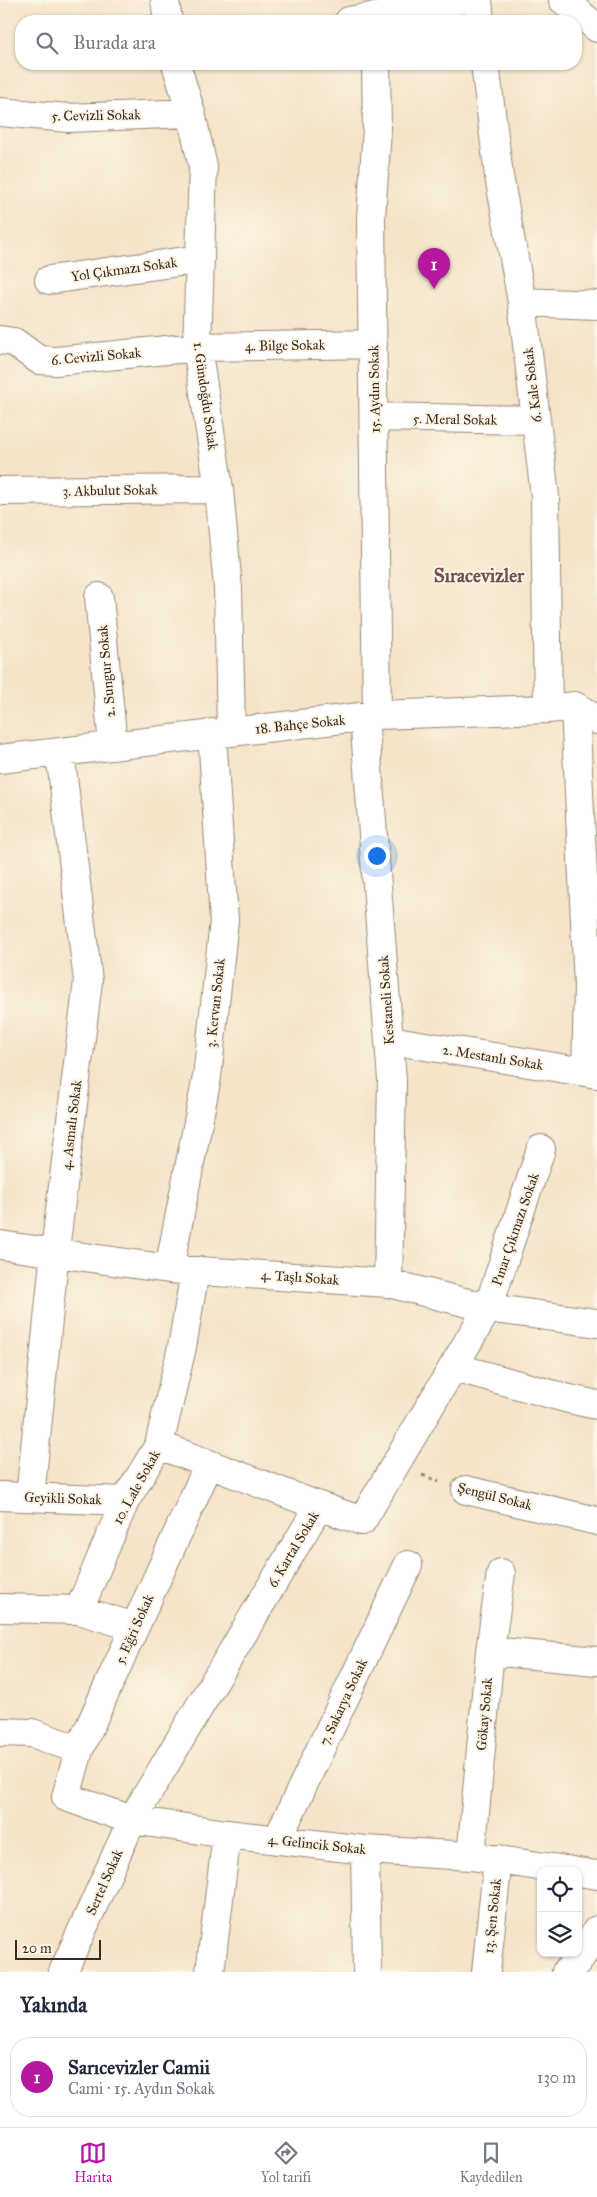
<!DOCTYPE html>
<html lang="tr">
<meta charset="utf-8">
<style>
:root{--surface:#fff;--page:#f2f2f3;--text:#1f2937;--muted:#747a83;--line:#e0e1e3;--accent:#b5179e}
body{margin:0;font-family:"IM FELL Great Primer",serif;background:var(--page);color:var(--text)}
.controls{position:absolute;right:15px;bottom:15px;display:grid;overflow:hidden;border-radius:10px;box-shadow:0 1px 4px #0004}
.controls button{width:45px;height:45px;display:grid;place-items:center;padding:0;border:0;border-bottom:1px solid var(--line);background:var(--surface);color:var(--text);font:25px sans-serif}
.scale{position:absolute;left:15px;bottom:12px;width:86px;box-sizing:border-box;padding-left:5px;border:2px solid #3b2a1e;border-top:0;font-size:14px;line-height:18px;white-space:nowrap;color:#3b2a1e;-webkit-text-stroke:4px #fcf5e5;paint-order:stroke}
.you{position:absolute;left:376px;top:855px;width:18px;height:18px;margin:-12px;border:4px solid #fff;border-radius:50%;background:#1a73e8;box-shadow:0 0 0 8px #1a73e833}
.badge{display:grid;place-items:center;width:32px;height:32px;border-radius:50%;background:var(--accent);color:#fff;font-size:16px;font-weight:700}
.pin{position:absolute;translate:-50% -41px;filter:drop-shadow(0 1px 2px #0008)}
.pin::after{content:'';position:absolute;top:26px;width:18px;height:15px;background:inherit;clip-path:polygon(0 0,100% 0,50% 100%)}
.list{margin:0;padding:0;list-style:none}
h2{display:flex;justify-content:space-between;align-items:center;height:65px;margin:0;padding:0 20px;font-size:21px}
h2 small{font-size:16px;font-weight:400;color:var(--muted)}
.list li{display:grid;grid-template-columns:32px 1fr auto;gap:15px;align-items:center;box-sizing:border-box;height:80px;margin:0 10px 10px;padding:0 10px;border:1px solid var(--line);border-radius:20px}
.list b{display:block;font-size:19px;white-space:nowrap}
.list p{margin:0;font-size:16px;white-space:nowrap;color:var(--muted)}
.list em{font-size:16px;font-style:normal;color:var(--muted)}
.icon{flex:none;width:28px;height:28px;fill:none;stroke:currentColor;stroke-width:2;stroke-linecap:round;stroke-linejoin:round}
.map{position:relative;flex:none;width:597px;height:1972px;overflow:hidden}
.search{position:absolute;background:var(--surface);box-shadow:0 1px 4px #0004;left:15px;right:15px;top:15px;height:55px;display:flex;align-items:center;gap:12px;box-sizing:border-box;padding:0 18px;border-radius:20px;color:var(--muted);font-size:19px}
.sheet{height:155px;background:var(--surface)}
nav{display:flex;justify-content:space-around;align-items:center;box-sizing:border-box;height:70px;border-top:1px solid var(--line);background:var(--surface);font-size:14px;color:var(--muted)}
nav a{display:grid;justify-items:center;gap:2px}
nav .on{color:var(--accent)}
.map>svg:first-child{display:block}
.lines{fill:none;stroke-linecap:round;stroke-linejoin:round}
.street-casing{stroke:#988774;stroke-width:30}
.path{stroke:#988774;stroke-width:3;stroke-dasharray:4 4;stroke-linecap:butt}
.street{stroke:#fff;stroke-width:28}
.labels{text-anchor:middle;stroke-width:4;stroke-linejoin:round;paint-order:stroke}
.street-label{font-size:14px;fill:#3b2a1e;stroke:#fcf5e5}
.district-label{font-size:19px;font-weight:bold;fill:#724e53;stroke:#fcf5e5}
</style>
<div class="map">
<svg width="597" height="1972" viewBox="0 0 597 1972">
<rect width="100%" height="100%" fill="#fcf5e5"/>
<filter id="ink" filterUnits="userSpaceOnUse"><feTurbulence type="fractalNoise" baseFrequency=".02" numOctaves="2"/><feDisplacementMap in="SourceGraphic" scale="10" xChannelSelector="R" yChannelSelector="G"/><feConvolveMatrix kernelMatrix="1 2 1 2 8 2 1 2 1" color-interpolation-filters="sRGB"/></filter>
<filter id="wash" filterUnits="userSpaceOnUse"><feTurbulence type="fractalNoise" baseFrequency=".0096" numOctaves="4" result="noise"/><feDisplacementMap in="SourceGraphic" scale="20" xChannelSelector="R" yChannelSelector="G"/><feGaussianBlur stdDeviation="1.12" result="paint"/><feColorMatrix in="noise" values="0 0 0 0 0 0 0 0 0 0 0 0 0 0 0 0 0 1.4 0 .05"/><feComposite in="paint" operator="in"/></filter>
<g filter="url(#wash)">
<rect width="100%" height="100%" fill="#f4e4c9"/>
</g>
<g filter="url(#ink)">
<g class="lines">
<defs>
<path id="street" d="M165,0l3,21
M478,0l2,21
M563,0l34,28
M349,21l113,-21
M176,64l15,49 12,54 -6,180 22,142 9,100 3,142
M376,64l1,65 -6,89 6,497
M485,64l14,112 23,126 23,194 3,213
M0,112l68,6 123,-5
M49,280l151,-21
M522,302l75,3
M0,340l14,2 25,18 17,1 141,-14 176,-3
M374,417l162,3
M0,491l219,-2
M99,597l14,149
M575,706l13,280 -2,86
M364,717l28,363 -4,203
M0,759l377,-44 171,-6 27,-3 22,14
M389,1040l208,34
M0,1245l169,24 219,14 100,25 109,15
M169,1269l38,-192 17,-156 -12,-188
M454,1367l115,32 28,6
M159,1445l160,61
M209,1464l-130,286 -13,47 66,23 95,14 138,16 106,6 102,15
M466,1490l131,31
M0,1496l125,5
M30,1497l25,-246 33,-270 -28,-228
M0,1608l79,2 56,17
M79,1610l46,-109 34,-56 23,-98 13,-76
M490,1651l107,10
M0,1732l32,1 47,17
M277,1840l131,-275
M365,1850l2,122
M471,1856l19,-205 11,-78
M578,1872l19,3
M63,1972l69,-152 187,-314 43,15 126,-213 53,-159
M210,1972l17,-138
M486,1972l12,-113
M566,1972l12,-10 19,-32"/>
</defs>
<use href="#street" class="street-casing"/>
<path class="path" d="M422,1475l17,6"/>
<use href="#street" class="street"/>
</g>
</g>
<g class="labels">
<g class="street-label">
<text transform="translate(96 115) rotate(-1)" y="5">5. Cevizli Sokak</text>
<text transform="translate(124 269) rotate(-8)" y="5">Yol Çıkmazı Sokak</text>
<text transform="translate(285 345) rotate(-1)" y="5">4. Bilge Sokak</text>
<text transform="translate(96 356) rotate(-5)" y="5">6. Cevizli Sokak</text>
<text transform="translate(532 385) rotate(-97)" y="5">6. Kale Sokak</text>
<text transform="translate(374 389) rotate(-91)" y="5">15. Aydın Sokak</text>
<text transform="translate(206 396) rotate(82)" y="5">1. Gündoğdu Sokak</text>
<text transform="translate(455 419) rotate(1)" y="5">5. Meral Sokak</text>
<text transform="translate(110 490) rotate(-1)" y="5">3. Akbulut Sokak</text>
<text transform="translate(106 671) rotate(-95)" y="5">2. Sungur Sokak</text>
<text transform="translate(300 724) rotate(-6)" y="5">18. Bahçe Sokak</text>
<text transform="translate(386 1000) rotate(-94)" y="5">Kestaneli Sokak</text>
<text transform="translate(215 1003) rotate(-84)" y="5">3. Kervan Sokak</text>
<text transform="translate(493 1057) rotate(9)" y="5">2. Mestanlı Sokak</text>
<text transform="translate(71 1125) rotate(-83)" y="5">4. Asmalı Sokak</text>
<text transform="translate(515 1229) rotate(-71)" y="5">Pınar Çıkmazı Sokak</text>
<text transform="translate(300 1277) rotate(4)" y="5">4. Taşlı Sokak</text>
<text transform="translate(136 1487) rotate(-61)" y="5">10. Lale Sokak</text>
<text transform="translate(495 1496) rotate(14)" y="5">Şengül Sokak</text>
<text transform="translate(63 1498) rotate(2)" y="5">Geyikli Sokak</text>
<text transform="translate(293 1549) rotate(-59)" y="5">6. Kartal Sokak</text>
<text transform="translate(134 1629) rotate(-66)" y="5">5. Eğri Sokak</text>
<text transform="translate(343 1702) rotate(-65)" y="5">7. Sakarya Sokak</text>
<text transform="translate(484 1714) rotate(-85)" y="5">Gökay Sokak</text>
<text transform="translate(317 1844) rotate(6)" y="5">4. Gelincik Sokak</text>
<text transform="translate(104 1882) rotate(-66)" y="5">Sertel Sokak</text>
<text transform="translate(492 1916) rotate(-84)" y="5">13. Şen Sokak</text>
</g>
<g class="district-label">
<text x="479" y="582">Sıracevizler</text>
</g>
</g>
</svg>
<div class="controls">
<button><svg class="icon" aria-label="locate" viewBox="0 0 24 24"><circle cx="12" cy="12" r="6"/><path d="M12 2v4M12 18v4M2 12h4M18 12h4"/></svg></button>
<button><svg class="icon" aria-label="layers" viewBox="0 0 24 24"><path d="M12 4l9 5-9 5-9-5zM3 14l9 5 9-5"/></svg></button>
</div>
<div class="scale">20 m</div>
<div class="you"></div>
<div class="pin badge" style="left:434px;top:289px">1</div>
<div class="search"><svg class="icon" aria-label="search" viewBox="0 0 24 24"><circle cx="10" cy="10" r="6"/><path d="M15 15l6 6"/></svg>Burada ara</div>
</div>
<section class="sheet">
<h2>Yakında<small></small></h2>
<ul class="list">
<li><span class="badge">1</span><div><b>Sarıcevizler Camii</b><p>Cami · 15. Aydın Sokak</p></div><em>130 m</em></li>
</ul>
</section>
<nav>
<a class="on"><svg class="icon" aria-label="map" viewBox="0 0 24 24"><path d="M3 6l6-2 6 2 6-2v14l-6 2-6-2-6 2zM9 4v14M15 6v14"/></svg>Harita</a>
<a><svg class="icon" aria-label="directions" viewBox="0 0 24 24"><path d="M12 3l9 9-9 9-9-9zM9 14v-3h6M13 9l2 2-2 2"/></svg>Yol tarifi</a>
<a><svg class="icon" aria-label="saved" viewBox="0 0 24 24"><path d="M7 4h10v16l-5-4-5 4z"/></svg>Kaydedilen</a>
</nav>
